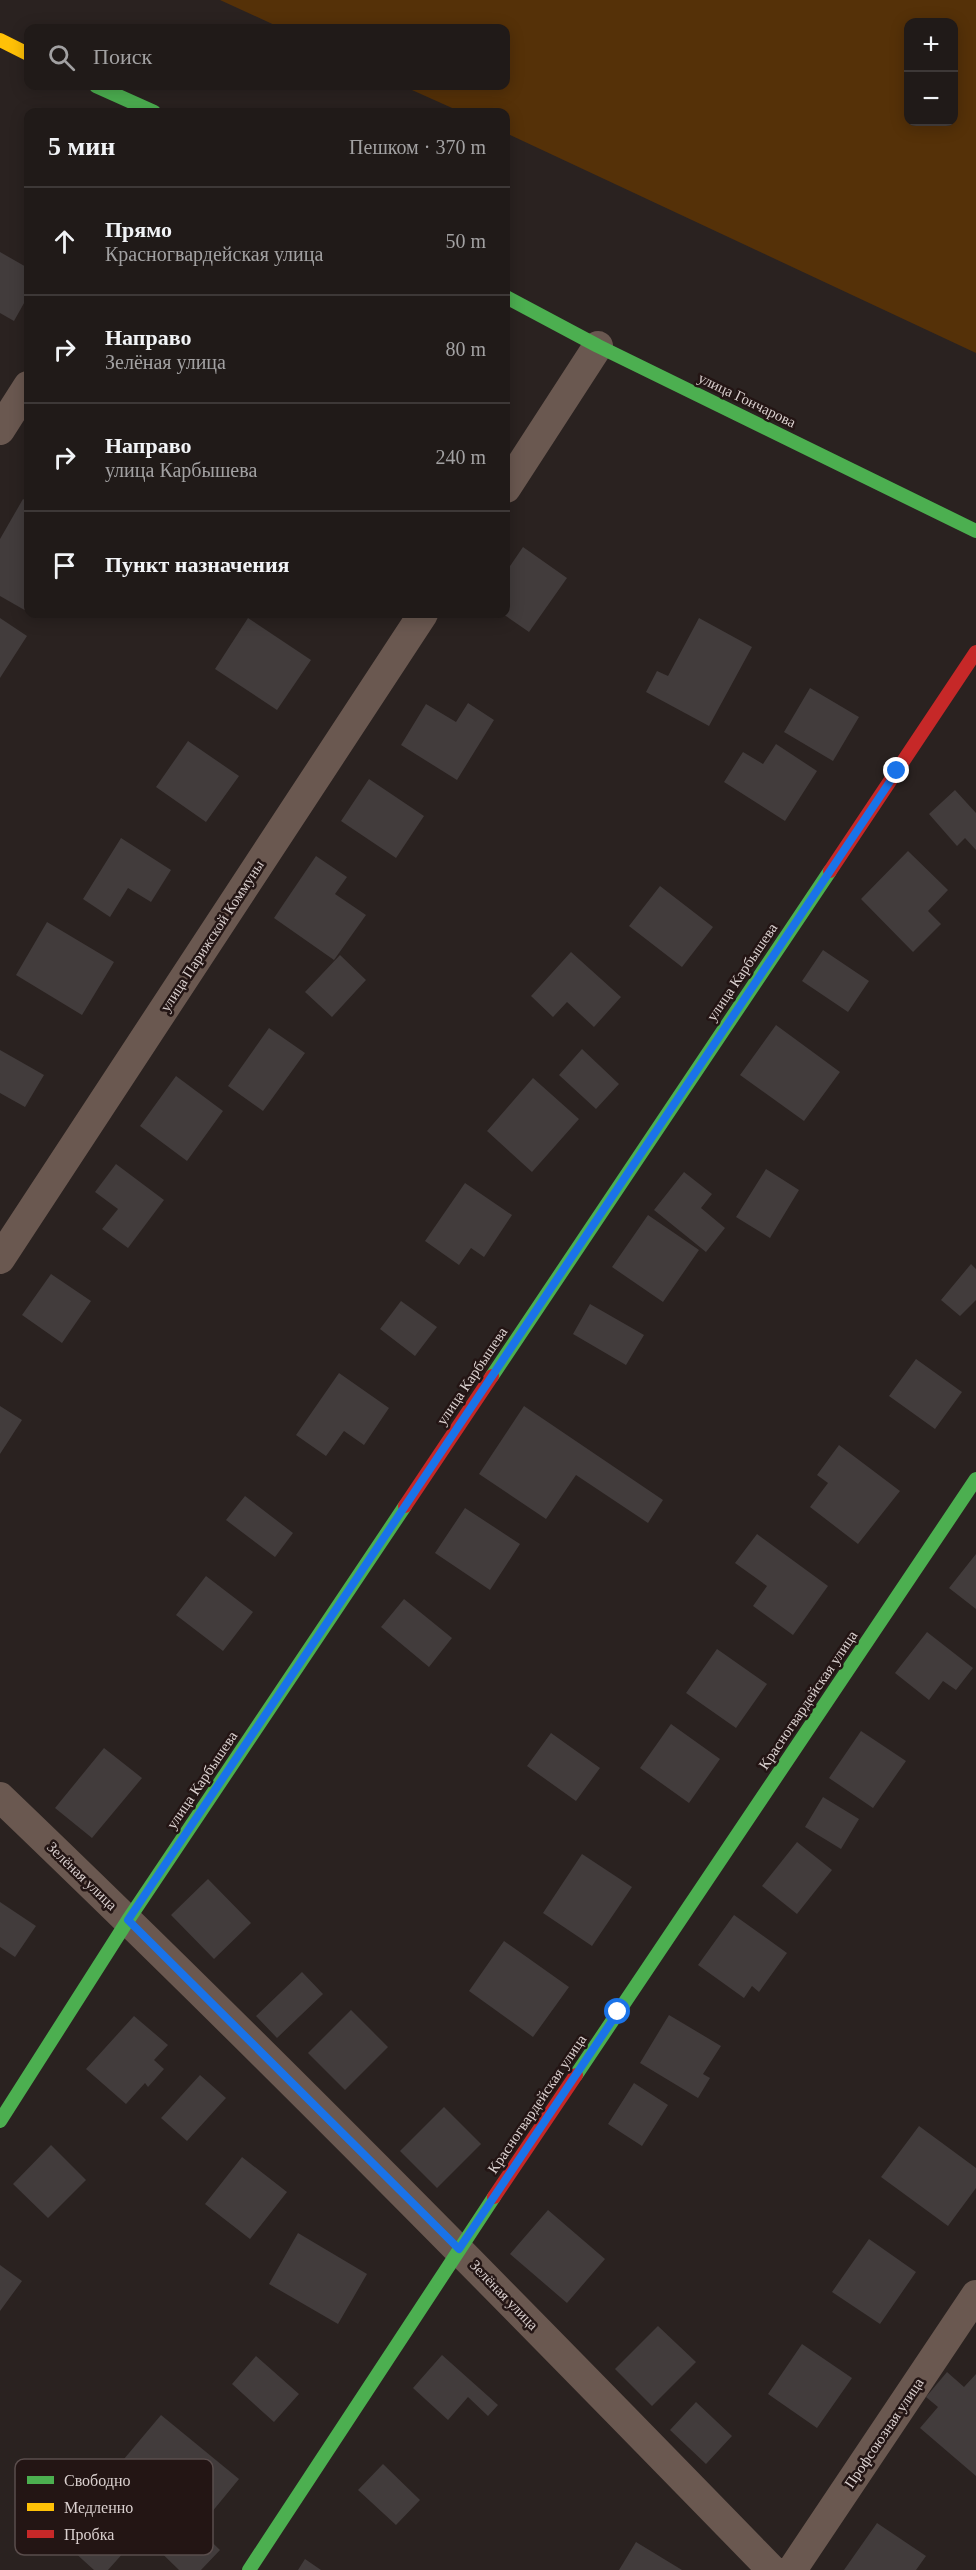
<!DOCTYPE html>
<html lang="ru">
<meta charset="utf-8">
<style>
:root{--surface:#201a18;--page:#282321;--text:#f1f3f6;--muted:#a2a1a2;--line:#3d3837}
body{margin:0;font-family:"Times New Roman",serif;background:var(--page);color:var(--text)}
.controls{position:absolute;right:18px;top:18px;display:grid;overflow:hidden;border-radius:12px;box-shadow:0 3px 15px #0003}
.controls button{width:54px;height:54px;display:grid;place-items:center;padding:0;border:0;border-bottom:2px solid var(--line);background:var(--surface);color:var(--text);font:30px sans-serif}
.stop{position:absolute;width:18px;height:18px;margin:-14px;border:4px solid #1a73e8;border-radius:50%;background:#fff}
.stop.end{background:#1a73e8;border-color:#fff;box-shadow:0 2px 6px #0008}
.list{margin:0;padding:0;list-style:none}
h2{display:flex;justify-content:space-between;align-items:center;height:78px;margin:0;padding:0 24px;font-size:26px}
h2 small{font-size:20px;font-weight:400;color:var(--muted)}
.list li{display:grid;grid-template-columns:39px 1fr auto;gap:18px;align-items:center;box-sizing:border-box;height:108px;padding:0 24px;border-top:2px solid var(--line)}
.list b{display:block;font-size:22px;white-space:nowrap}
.list p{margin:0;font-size:20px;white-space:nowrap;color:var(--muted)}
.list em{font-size:20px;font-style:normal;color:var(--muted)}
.icon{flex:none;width:33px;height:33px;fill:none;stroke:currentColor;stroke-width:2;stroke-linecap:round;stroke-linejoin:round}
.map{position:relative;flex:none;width:976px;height:2570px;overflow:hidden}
.search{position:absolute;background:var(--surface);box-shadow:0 3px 15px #0003;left:24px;top:24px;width:486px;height:66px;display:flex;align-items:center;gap:15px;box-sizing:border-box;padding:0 21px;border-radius:12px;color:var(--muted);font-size:22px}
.panel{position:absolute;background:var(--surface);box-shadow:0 3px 15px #0003;left:24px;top:108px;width:486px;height:510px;border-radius:12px}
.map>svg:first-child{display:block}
.green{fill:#553108;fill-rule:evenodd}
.building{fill:#423c3c}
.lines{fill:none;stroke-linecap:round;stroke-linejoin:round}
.street{stroke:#6a5850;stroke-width:30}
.fast{stroke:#4caf50;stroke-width:14}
.slow{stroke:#ffc107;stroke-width:14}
.jam{stroke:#c62828;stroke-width:14}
.route{stroke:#1a73e8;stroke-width:8}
.labels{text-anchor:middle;stroke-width:5;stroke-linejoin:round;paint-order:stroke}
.street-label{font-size:15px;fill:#d9cfce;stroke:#231514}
.key{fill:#231514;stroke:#5a4d4c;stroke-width:1.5}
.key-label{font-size:16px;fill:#d9cfce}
</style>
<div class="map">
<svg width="976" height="2570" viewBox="0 0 976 2570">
<rect width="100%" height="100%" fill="#2a2220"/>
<path class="green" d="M220,0h756v353l-470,-220v-21h-45l-58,-26h103v-58h-225zM908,22h46v100h-46z"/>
<path class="building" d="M0,252l28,16v28l-14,25 -14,-8z
M23,499l5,3v110l-28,-16v-57z
M523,547l44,31 -38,54 -26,-18h3v-42z
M0,618l27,18 -27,42z
M248,618l63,42 -34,50 -62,-41z
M699,618l53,29 -43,79 -63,-34 11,-21 11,5z
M810,688l49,29 -26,44 -49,-29z
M468,703l26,17 -37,60 -56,-35 25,-41 30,18z
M188,741l51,35 -33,46 -50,-35z
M776,744l41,27 -32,50 -61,-39 19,-30 20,12z
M369,779l55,37 -28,42 -55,-37z
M955,790l21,23v37l-11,-12 -8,8 -28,-32z
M121,838l50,32 -20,32 -23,-14 -18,29 -27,-18z
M908,851l40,39 -20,21 13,13 -28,28 -52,-53z
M316,856l31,21 -12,17 31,21 -32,45 -60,-42z
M660,886l53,41 -31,40 -53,-41z
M47,922l67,40 -32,53 -66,-40z
M823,950l46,31 -21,31 -46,-31z
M571,952l50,45 -27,30 -27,-25 -14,15 -22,-21z
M340,955l26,25 -34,37 -27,-25z
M776,1025l64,47 -36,49 -64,-46z
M269,1028l36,25 -42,58 -35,-25z
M582,1049l37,35 -23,25 -37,-34z
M0,1050l44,25 -19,32 -25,-14z
M176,1076l47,35 -36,50 -47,-35z
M533,1078l46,41 -47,53 -45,-41z
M116,1164l48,36 -36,48 -26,-19 16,-20 -23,-17z
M766,1169l33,21 -29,48 -34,-21z
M684,1172l28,22 -11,14 24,20 -19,24 -52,-42z
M465,1183l47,32 -28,42 -13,-9 -12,17 -34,-24z
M648,1215l51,35 -36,52 -51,-35z
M971,1264l5,5v31l-16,16 -19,-16z
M51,1274l40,27 -29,42 -40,-28z
M401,1301l36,26 -22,29 -35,-27z
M590,1304l54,31 -18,30 -53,-31z
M916,1359l46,33 -27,37 -46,-33z
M339,1373l50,35 -25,37 -20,-14 -18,25 -30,-21z
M0,1406l22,14 -22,34z
M524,1406l139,94 -15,23 -72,-48 -30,44 -67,-45z
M839,1445l61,46 -42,53 -48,-37 18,-24 -11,-8z
M245,1496l48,37 -18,24 -49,-37z
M465,1508l55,36 -30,46 -55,-37z
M757,1534l71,52 -35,49 -40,-29 14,-20 -32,-23z
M976,1554v55l-27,-21z
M206,1576l47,36 -30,39 -47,-36z
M404,1599l48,39 -23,29 -48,-40z
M927,1632l46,36 -17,22 -13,-9 -14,19 -34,-27z
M717,1649l50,35 -31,44 -50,-35z
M671,1724l49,35 -31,44 -49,-35z
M861,1731l45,30 -33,47 -44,-30z
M551,1733l49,35 -24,33 -49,-35z
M104,1748l38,30 -50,60 -37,-30z
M823,1797l36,22 -18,30 -36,-22z
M797,1842l35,28 -35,44 -35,-28z
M582,1854l50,33 -40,59 -49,-33z
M208,1879l43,44 -37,36 -43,-44z
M0,1902l36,24 -21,31 -15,-10z
M734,1915l53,38 -28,39 -7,-6 -8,12 -46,-33z
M504,1941l65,46 -36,50 -64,-46z
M302,1972l21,22 -46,44 -21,-22z
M351,2010l37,37 -43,43 -37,-37z
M669,2015l52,31 -18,28 7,4 -12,20 -58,-35z
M134,2016l34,29 -14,15 10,9 -16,18 -3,-4 -19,21 -40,-35z
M200,2075l26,23 -39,43 -26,-23z
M634,2083l34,22 -26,41 -34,-22z
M444,2107l37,37 -44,44 -37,-37z
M919,2126l57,42v20l-28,38 -67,-49z
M51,2145l35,35 -38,38 -35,-34z
M242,2157l45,35 -37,47 -45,-35z
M548,2210l57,49 -38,44 -57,-49z
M298,2233l69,41 -29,50 -69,-40z
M869,2239l47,33 -36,52 -48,-32z
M0,2265l22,16 -22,30z
M658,2326l38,36 -44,44 -37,-37z
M802,2344l50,34 -35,50 -49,-34z
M442,2355l56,50 -10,11 -20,-19 -20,23 -35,-32z
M256,2356l43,38 -25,28 -42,-38z
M947,2372l17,15 12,-13v102l-56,-48 18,-21 -12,-10z
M696,2402l36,34 -26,28 -36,-34z
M161,2415l78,64 -37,45 -78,-65z
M383,2464l37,36 -24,25 -38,-35z
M91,2488l48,43 30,-30 51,49 -19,20h-22l-38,-37 -33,37h-14l-43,-39z
M877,2523l49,33 -10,14h-72z
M636,2542l46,28h-63z
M305,2559l16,11h-23z"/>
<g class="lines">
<path class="street" d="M0,430l28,-44
M506,488l92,-142
M0,1259l423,-645
M0,1797c263,252 518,512 772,773
M792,2570l184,-275"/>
<path class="fast" d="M96,86l58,26
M506,297l92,49 378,185
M492,1376l338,-505
M576,2075l400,-596
M0,2121l128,-201 277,-414
M249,2570l245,-373"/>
<path class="slow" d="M0,40l28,14"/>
<path class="jam" d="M830,871l146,-219
M405,1506l87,-130
M494,2197l82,-122"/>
</g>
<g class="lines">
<path class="route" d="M618,2012l-159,237 -331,-329 769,-1149"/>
</g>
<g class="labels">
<g class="street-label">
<text transform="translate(747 400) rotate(26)" y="5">улица Гончарова</text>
<text transform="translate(212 936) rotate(-57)" y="5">улица Парижской Коммуны</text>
<text transform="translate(742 972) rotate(-56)" y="5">улица Карбышева</text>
<text transform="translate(472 1376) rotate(-56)" y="5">улица Карбышева</text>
<text transform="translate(808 1700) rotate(-56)" y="5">Красногвардейская улица</text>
<text transform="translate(202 1780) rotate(-56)" y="5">улица Карбышева</text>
<text transform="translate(82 1876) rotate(44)" y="5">Зелёная улица</text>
<text transform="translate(537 2104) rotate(-56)" y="5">Красногвардейская улица</text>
<text transform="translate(504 2295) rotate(46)" y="5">Зелёная улица</text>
<text transform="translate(884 2433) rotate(-56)" y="5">Профсоюзная улица</text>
</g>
</g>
<rect x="15" y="2459" width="198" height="96" rx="9" class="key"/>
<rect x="27" y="2476" width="27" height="8" fill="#4caf50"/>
<rect x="27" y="2503" width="27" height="8" fill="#ffc107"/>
<rect x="27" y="2530" width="27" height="8" fill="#c62828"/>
<g class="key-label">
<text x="64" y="2486">Свободно</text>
<text x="64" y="2513">Медленно</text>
<text x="64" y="2540">Пробка</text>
</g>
</svg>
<div class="controls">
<button>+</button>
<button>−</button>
</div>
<div class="stop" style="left:618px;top:2012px"></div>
<div class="stop end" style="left:897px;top:771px"></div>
<div class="search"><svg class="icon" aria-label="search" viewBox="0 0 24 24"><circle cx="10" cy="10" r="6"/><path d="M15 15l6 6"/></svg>Поиск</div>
<section class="panel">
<h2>5 мин<small>Пешком · 370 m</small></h2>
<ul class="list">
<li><svg class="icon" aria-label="ahead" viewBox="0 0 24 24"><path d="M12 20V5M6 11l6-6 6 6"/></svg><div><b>Прямо</b><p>Красногвардейская улица</p></div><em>50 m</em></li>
<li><svg class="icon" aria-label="right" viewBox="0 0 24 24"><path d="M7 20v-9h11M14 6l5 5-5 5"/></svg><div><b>Направо</b><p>Зелёная улица</p></div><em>80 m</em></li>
<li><svg class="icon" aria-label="right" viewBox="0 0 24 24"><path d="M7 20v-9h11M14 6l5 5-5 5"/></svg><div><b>Направо</b><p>улица Карбышева</p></div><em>240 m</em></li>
<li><svg class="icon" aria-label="arrive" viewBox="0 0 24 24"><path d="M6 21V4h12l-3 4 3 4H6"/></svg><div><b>Пункт назначения</b></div></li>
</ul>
</section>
</div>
